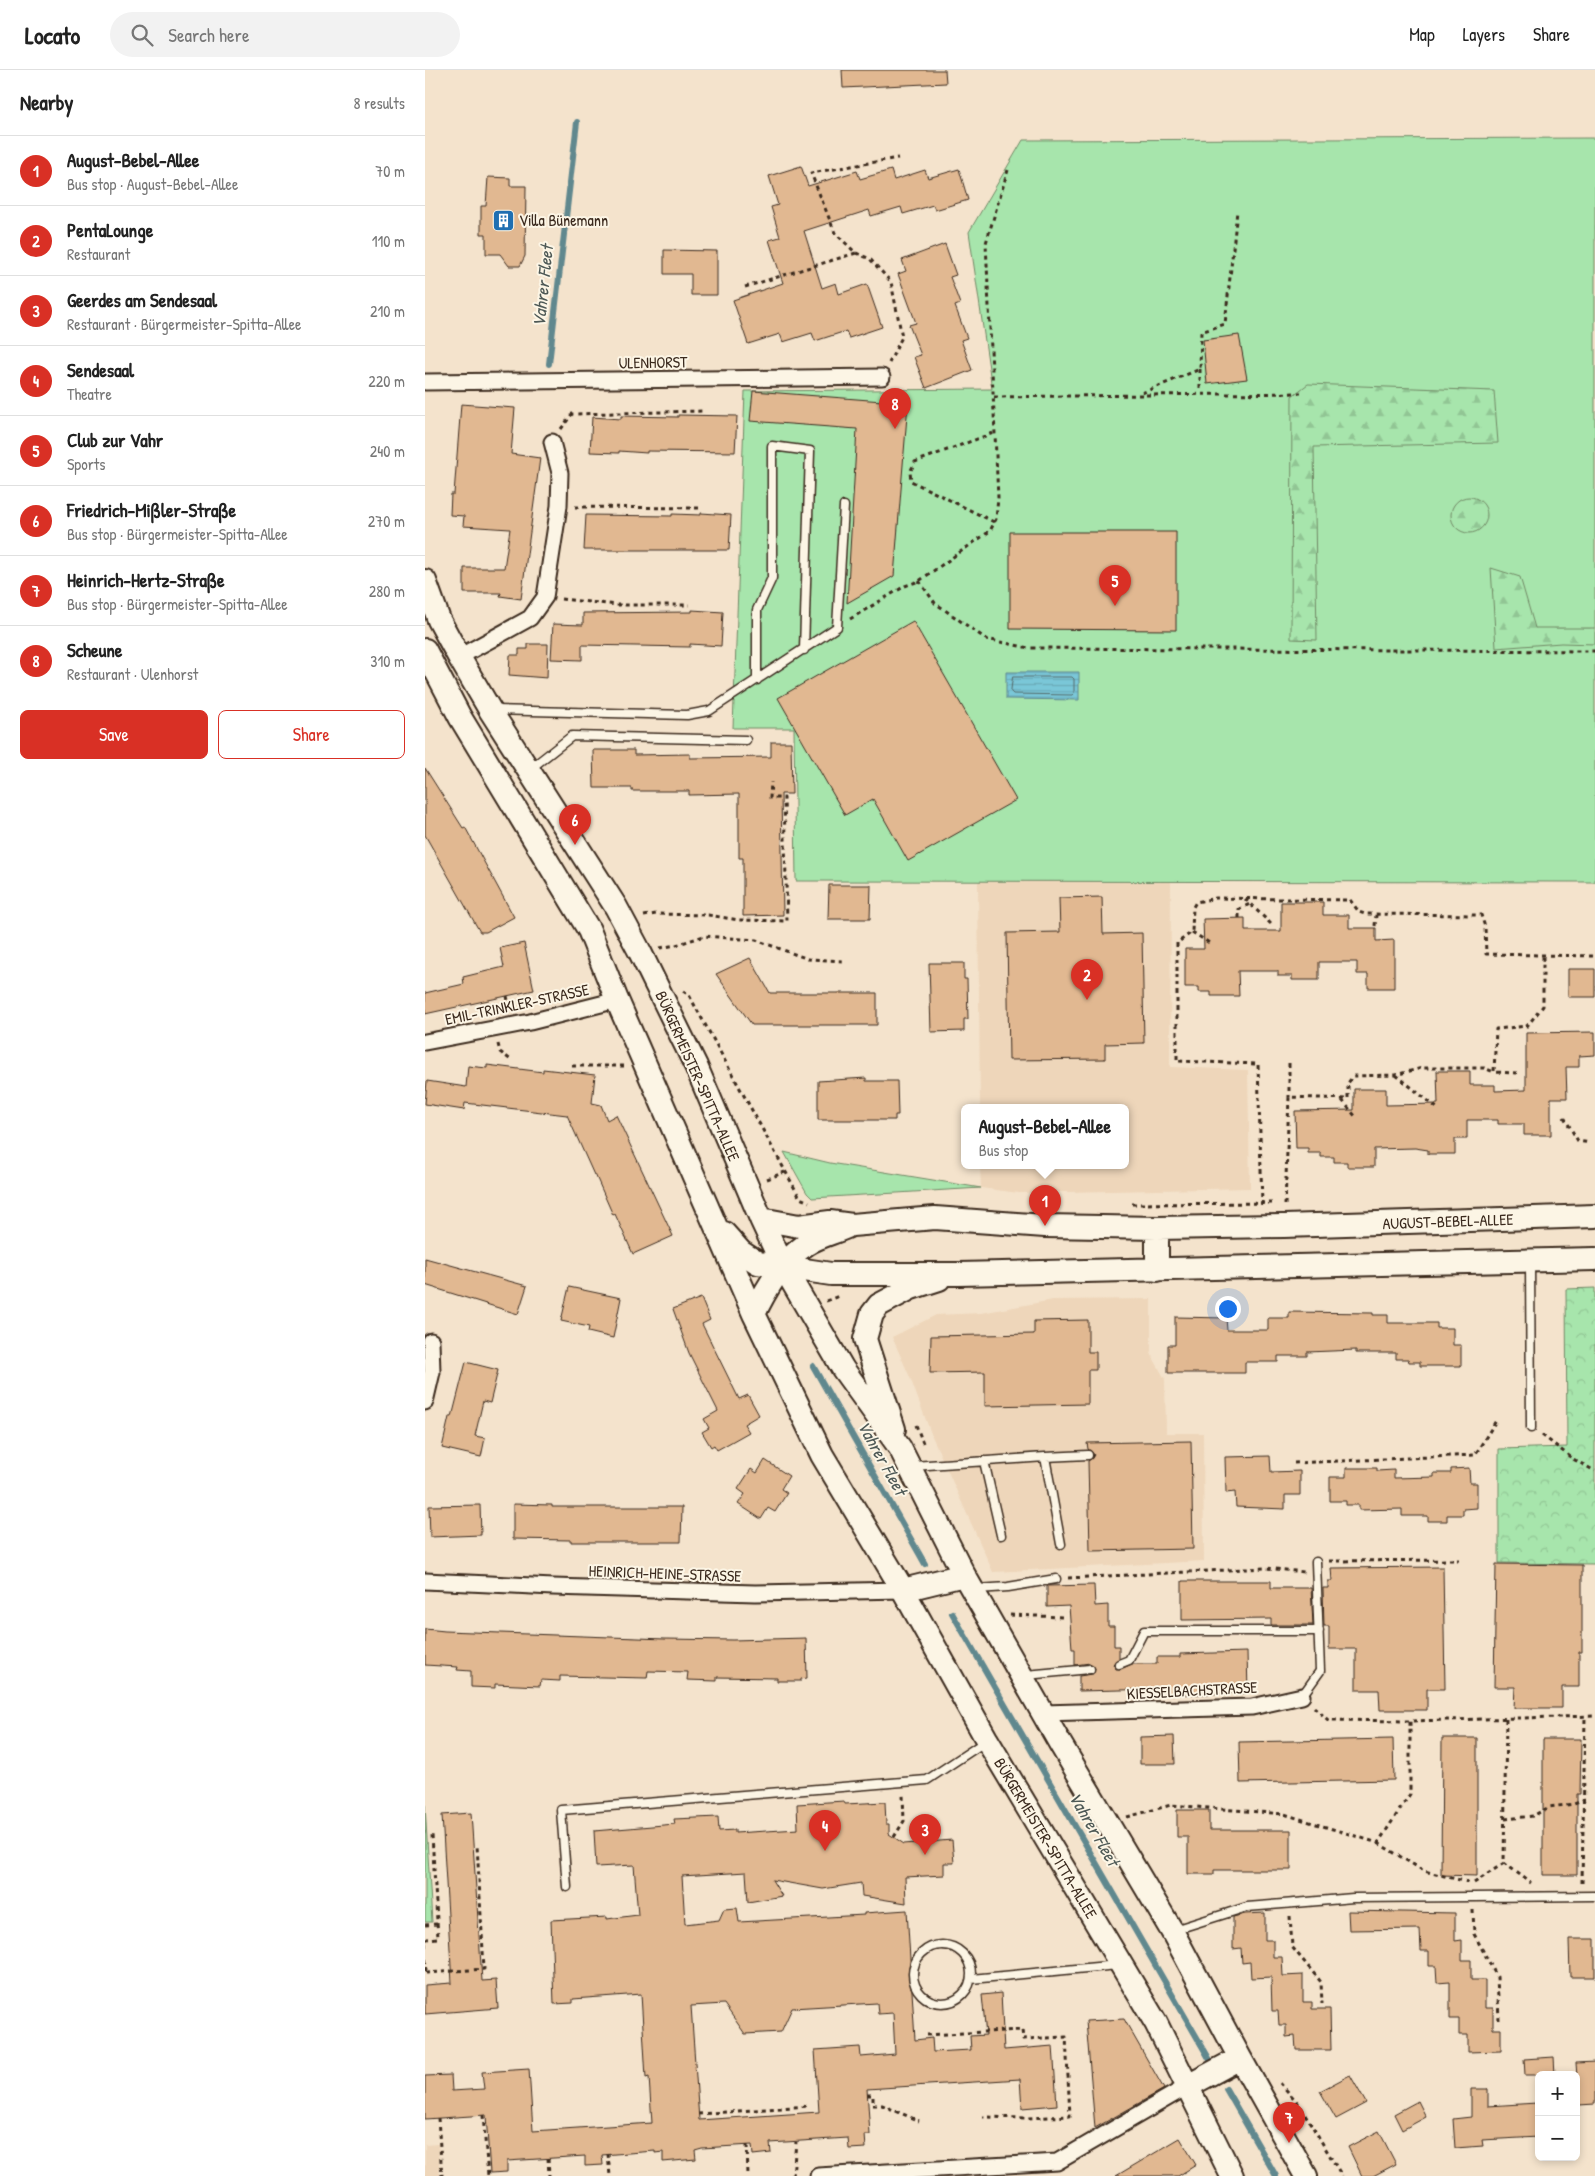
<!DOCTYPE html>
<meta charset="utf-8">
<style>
:root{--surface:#fff;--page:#f2f2f2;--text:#222;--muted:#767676;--line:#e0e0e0;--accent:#d93025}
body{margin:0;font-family:"Patrick Hand",sans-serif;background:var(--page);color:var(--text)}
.controls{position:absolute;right:15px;bottom:15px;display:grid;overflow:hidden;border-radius:8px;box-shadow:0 2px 8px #0003}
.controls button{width:45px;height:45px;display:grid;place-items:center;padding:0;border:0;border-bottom:1px solid var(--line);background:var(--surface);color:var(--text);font:25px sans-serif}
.you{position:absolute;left:802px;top:1238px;width:18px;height:18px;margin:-12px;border:4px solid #fff;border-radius:50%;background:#1a73e8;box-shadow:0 0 0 8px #1a73e833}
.badge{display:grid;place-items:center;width:32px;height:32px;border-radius:50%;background:var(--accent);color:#fff;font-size:16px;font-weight:700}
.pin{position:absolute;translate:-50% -41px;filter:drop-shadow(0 1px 2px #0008)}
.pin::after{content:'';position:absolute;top:26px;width:18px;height:15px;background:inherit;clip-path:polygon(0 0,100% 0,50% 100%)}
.popup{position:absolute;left:536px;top:1034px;width:168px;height:65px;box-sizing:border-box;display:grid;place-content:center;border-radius:8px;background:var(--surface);filter:drop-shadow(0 1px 4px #0005);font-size:16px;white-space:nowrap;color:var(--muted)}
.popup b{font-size:19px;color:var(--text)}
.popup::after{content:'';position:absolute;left:50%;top:100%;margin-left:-10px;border:10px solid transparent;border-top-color:var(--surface)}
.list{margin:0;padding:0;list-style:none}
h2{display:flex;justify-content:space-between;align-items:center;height:65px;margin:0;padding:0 20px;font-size:21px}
h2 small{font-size:16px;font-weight:400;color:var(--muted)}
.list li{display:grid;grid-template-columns:32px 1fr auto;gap:15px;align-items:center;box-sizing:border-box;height:70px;padding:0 20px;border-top:1px solid var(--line)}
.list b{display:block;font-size:19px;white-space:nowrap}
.list p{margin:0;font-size:16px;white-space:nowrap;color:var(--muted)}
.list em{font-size:16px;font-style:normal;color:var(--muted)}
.actions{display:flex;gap:10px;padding:15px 20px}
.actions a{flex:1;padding:11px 0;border:1px solid var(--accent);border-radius:8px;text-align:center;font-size:18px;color:var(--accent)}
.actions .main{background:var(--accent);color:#fff}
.icon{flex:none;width:28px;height:28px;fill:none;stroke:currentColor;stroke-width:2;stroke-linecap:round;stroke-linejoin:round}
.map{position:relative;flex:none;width:1170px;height:2106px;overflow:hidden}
header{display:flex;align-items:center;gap:30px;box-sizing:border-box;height:70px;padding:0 25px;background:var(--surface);border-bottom:1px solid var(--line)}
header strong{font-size:24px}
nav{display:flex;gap:28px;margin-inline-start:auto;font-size:18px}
.search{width:350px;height:45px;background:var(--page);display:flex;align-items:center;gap:12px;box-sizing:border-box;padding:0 18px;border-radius:28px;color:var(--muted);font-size:19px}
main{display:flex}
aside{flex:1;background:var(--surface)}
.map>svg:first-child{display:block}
.built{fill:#eed6ba}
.grass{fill:#a7e5ac;stroke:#718865}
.forest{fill:url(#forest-firs);stroke:#718865}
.park{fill:url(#park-crowns);stroke:#718865}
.water{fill:url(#water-rules);stroke:#61888e}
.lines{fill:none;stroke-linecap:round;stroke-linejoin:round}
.shore{stroke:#546968;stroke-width:1}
.stream{stroke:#61888e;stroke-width:6}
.building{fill:#e1b891;stroke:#3b2a1e;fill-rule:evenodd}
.lane-casing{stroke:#3b2a1e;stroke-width:11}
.street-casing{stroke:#3b2a1e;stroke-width:19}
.secondary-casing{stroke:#3b2a1e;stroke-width:26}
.path{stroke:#3b2a1e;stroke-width:3;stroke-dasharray:4 4;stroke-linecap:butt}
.lane{stroke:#fcf5e5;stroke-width:8}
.street{stroke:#fcf5e5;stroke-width:15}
.secondary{stroke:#fcf5e5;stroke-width:22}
.labels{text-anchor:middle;stroke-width:4;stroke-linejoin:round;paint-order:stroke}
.poi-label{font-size:16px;fill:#3b2a1e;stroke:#fcf5e5;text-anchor:start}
.street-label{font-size:16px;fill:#3b2a1e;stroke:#fcf5e5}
.water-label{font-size:18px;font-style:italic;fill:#4e5956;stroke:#fcf5e5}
</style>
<header>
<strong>Locato</strong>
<div class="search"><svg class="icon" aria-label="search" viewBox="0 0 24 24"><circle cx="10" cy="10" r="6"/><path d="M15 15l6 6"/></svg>Search here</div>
<nav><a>Map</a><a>Layers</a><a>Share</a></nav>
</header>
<main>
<aside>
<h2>Nearby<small>8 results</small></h2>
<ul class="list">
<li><span class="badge">1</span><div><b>August-Bebel-Allee</b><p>Bus stop · August-Bebel-Allee</p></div><em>70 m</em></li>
<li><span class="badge">2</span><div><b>PentaLounge</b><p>Restaurant</p></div><em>110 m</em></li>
<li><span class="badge">3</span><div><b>Geerdes am Sendesaal</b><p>Restaurant · Bürgermeister-Spitta-Allee</p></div><em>210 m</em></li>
<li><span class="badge">4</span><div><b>Sendesaal</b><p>Theatre</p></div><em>220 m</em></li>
<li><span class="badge">5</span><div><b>Club zur Vahr</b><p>Sports</p></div><em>240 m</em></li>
<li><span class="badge">6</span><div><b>Friedrich-Mißler-Straße</b><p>Bus stop · Bürgermeister-Spitta-Allee</p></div><em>270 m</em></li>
<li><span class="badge">7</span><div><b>Heinrich-Hertz-Straße</b><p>Bus stop · Bürgermeister-Spitta-Allee</p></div><em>280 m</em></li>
<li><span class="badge">8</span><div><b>Scheune</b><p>Restaurant · Ulenhorst</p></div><em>310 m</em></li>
</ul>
<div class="actions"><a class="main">Save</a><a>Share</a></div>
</aside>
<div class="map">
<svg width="1170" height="2106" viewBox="0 0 1170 2106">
<defs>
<pattern id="forest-firs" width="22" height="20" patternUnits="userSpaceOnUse" patternTransform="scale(1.25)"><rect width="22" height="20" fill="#a7e5ac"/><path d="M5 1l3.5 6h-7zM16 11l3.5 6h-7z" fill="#91c594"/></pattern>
<pattern id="park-crowns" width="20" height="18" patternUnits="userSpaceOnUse" patternTransform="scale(1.25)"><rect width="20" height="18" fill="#a7e5ac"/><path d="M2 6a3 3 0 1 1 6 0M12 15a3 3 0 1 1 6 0" fill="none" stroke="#91c594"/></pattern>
<pattern id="water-rules" width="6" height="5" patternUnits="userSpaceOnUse" patternTransform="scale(1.25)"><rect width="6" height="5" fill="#7ac7d8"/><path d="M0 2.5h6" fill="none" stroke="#6aabb9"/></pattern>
</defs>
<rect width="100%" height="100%" fill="#f4e3cc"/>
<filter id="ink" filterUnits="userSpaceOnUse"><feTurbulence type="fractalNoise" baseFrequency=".02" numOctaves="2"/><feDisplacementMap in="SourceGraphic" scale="10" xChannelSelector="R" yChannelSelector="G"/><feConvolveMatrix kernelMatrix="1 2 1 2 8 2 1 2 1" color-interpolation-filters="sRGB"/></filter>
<g filter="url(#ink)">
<path class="built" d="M553,811l193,1 -1,185 78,3 2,118 -231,5 -38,-5 -1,-23h145v-58h-145z
M726,1229v55l14,25 1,54h37l1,128 -211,11 -61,-136 -23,-61 -17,-38 44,-22 45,-2 72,-13z
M13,2074l2,32h-15v-31z"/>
<path class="grass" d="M1170,68v744l-799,-1 -2,-153h-61l12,-337 247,-2 -23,-157 54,-92z
M359,1082l46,11 151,25 -169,10 -5,-5z
M0,1735l7,117h-7z"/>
<path class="forest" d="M883,314l186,7 4,52 -184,4 3,193 -26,-1 1,-243z
M1026 445a18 18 0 1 1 36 0a18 18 0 1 1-36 0Z
M1066,498l29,9 15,51h60v16l-34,-1 -65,5z"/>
<path class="park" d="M1170,1218v276l-96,-1v-114l68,-2 -1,-158z"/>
<path class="water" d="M581,602h73v28l-73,-1z"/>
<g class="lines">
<path class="shore" d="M588,607h59l2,2v14l-2,2 -59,-1 -2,-2z"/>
<path class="stream" d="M124,294l28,-242
M388,1296l112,198
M527,1543l258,447
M801,2019l50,87"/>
</g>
<path class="building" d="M417,0h103l1,13 -103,5z
M376,96l7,20 49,-15 3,8 31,-9 3,10 31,-10 3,8 31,-9 9,31 -33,10 -2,-5 -30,9 -2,-7 -30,9 -2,-6 -65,21 18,57 14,-5 3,11 28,-10 15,43 -33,11 -3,-7 -31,10 -3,-8 -29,9 -3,-8 -32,10 -15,-44 50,-17 -14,-43 11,-3 -9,-30 7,-2 -9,-29z
M63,107l22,1v8h16l-1,70 -5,10h-11l-9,-12h-14v-20h-5v-28h5z
M520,174l11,31 -6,2 10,27 -5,2 12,32 -6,2 11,30 -46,18 -12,-31 7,-2 -12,-30 7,-2 -18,-49 8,-3 -4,-11z
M239,180l53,1v44h-26v-21h-27z
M814,265l8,44 -40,5 -4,-44z
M328,321l155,12 -14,173 -47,27 10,-174 -107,-8z
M36,334l54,4 -4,46 29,4 -19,141 -21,-3 1,-3h-37v-25h40l6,-39 -47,-3 1,-10 -14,-1 1,-21h3z
M253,345l59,1 -2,36 -88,-1v2l-28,-2v2l-29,-1 2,-35 29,2v-3l57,1z
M276,443l30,2 -2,35h-145l2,-35 86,1v-2l29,1z
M585,462h166v98l-166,-1z
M267,540l31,2 -2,34 -31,-2v3l-108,-2v15l-31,-1 2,-35 30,1v-12l109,-1z
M488,551l103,179 -108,61 -35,-62 -28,16 -67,-117z
M103,574h20l-1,34 -38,-3 1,-20h9v-6h9z
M346,672h20l1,52h-11l2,121 -40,1v-58h-4v-64l-50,1v-4h-57v-3h-38l-1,-38h41v5l56,-1v4l81,-1z
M0,698l38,60 2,-1 49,90 -28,15h-6l-55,-97z
M404,815h42l-1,34h-42z
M677,827l1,37 39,-1 2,110 -39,1v15l-96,1 -2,-127 53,-1 -1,-34z
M856,832h42v13h26v13h27v13l18,-1v48h-26v-14h-11v-12h-38v18h-27v-4h-14v-5h-40l1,25h-28v-4h-12v-5h-14v-38h19l-1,-30 42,-1v13h36z
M99,873l10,47 -109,24v-21l39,-9 -1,-7 41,-10 -4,-19z
M325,888l20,35h107v32h-125l-36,-51z
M504,893h35v16h3l1,40h-4v12l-33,1z
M1143,899h27v28h-27z
M1170,962v23l-16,1v11h-13l1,31h-16v37h-27v-11h-26v-4h-31v19h-12v15h-27v-4l-13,-2 -41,1v18h-27v-5h-13v-5h-13v-4h-13v-5h-12l-1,-37 59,-1v-21h32v16l52,-1 -1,-33h33v14h25v6l31,-1v-57z
M62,995l56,7v-3l52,6 -3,28 9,2 6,15 9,-5 57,121 -40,18 -18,-40 -2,1 -18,-41 -1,1 -27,-60 -102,-12 -1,7 -39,-6 2,-23 39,6 2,-21 19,2z
M441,1008v3h31l1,34h-3v5h-77v-39z
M0,1188l102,28 -9,28 -93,-29z
M144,1217l52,11 -8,40 -25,-6 1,-5 -28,-6z
M276,1228l9,22 -8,4 37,75 9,-4 11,20 -15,9 5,8 -32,18 -3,-5 -3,2 -9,-15 7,-4 -5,-9 14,-8 -29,-58 -16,-44z
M864,1242l84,1v2h15v8h49v5h16v17h8v21h-41v-4h-11l-1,-3h-12v-6h-40v-3l-49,2v4h-29v6h-33v11h-77v-28h7v-28l51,1 1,12h41v-12h21z
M663,1250v32h8v18h-8v34l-103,2v-34l-55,1 1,-37 103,-2v-13z
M41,1292l32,8 -8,33 -7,-2 -8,35 10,2 -4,19 -39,-9 7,-31h3z
M766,1371l2,108 -103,2 -2,-90 3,-2 3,-4 -2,-3 -4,-3 -1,-6z
M845,1386l1,16 29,-1v24h-15v14l-49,-2 -1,-15 -9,1 -1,-36z
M340,1390l24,16 -8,13 6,4 -12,19 -7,-4 -7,11 -23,-15 7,-10 -7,-5 13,-20 6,4z
M921,1398h31v3l17,-1v8l40,-1v-4h17v-4l18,-1 1,15h7v25l-14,1v6h-16v6h-19v-5h-26v-7l-43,1v-5h-13v-4h-16v-24h16z
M88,1434l39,1v2h130l-1,35h-110v-2l-58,-1z
M55,1435l1,30 -51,2 -1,-31z
M1071,1494l86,1v87h-3v35h-17v21h-48l1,-21h-21z
M1018,1497l2,122h-18v21h-47l-1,-20h-23v-41h-27v-23h-5l-1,-38h5v-7h4l-1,-13z
M757,1511h89v7h40l2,37h-42v-6l-89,1z
M669,1515l1,21 13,-1v21h6v20h5v12l-6,6 3,5h5l11,-5h25v-7h23v-3l67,-2 1,41 -88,2v-6l-81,2v-15l14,-2 2,-6 -5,-5 -15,2v-16h-3l-3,-43 -22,1v-21z
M0,1559l20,2 220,8 68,1 73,-2 1,40 -6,1v2h-24v-3l-60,-1v4l-30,-1 1,-8 -40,-1 -1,7 -87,-2v5l-19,-1 -1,6 -45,-2v4l-24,-1v-16l-14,-1 1,-3 -33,-2z
M749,1666l1,28h-35v-27z
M1017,1668h35v138l-36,-1z
M968,1669l1,41 -154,3 -1,-41z
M1118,1669h38l-1,55h-3v81h-34z
M419,1731l1,3 40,-2 1,22h3v10l15,10 48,-4 2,23h-10v12l-39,2 1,26 -44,-7 -1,-13 -38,6 -51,-9 10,16 -34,6 -2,-30 -64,4 3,48 34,-4 5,-11 13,-1 2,14 125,-7v-2l43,-3 8,130 17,-2 1,14 38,-2 -1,-14 16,-1 -4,-40 19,-2 3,57 49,-4 4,59 -35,3 -2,-29 -153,10 3,46h-5l1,13 -17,1 -1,-11 -78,5 1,10 -18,2 -1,-10 -50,3 -7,2 1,9 -33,3v-10l-8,1v-2l-53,4 1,10 -18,1v-10l-78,5v11l-17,1 -4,-58 -61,4v-43l26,-1 1,16 32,-2 -2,-17 47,-3 4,62 119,-8 -3,-46 -3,1 -5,-84 -68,5v4l-19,1 -3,-84 56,-3v2l31,-4 -4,-50 -38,2 -2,-36 81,-7 -1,-5 44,-2 1,14 16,-1v3l63,-4 -1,-25zM452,1933l1,11 15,-1 2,41 -34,3 -1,-10 -45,3 4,62 -120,8 -8,-114 33,-2 21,30 36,-2 11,-24z
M752,1740h32v20h82v40h-77v4h-26v-37h-11z
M46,1743l11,168 14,-1 2,28 -73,6v-29l27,-2 -10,-168z
M923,1841l107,2v28l7,-1v20h9v20h14v28h8v21h8v22l-33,1v-17h-9v-16h-9v-37l-13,1 -1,-17h-7v-15h-8l-1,-22 -71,1z
M840,1843v27h8v17h9l1,19 20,-1v27h9v7h18l1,41h-35l-1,-14 -9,1v-12h-7l-1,-14h-6l-1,-34 -20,1 -1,-16 -8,1 -1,-15 -8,1v-32l12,-3z
M1144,1869h26v38h-25z
M699,1949l40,70 -69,39 -9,-107z
M1129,1987l1,18h-30l-1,-16z
M1170,1992v42l-16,1 -3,-42z
M925,2005l16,28 -30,16 -16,-28z
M1046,2019h17v17l49,-3 2,34 -57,3 1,6 -28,2 -2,-29 18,-2z
M993,2031l8,16 -24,13 -8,-16z
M954,2061l17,33 -23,12h-11l-14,-29z
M755,2068l16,27 -18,11h-62z"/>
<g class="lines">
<defs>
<path id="lane" d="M332,610v-70l15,-32v-132l38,5 -6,199
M71,640l191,5 22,-4 128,-84 7,-121
M105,699l42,-33 174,4
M1105,1192l1,166
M620,1387l43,-2
M559,1391l17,74
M488,1396l132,-9 16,87
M552,1519l31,-2 48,-8
M694,1594l10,-4 15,-29h175
M601,1605l64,-6
M877,1626l18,-25 -4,-109
M142,1817l-6,-77 366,-30 59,-39
M749,1860l73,-23 48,-4 58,-5 242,-2
M488 1904a29 29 0 1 1 58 0a29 29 0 1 1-58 0Z
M546,1909l147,-14"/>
<path id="street" d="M0,312l457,-5
M34,587l71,-39 15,-21 14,-91 1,-33 -8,-31
M0,972l105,-20 87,-22
M0,1332l7,-30 -1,-31
M0,1511l128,6 202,6 148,-3
M618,1643l209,-6 50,-11
M393,2106l239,-14 131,-76"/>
<path id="secondary" d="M0,511l14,39 20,37 31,53 126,197 24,45 56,114 65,153 22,47 60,103 57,79 64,127 97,170 111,186 68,127 66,118
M0,580l35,67 129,213 28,70 137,314 68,141 81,135 84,150 169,283 76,153
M336,1149l38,7 31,-4 22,3 83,-7 110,8 112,2 127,-2 311,-10
M732,1158v42
M299,1163l17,19 17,11 73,11h128l636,-15
M329,1244c12,-25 29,-55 53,-70 12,-8 27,-11 40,-17
M469,1359l-29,-90 7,-25 7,-9 32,-17 28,-9
M478,1520l61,-15
M763,2016l52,-28"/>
</defs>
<use href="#lane" class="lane-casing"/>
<use href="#street" class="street-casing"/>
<use href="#secondary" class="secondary-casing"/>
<path class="path" d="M431,183l14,6 21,23 11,55 -13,26
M320,217l111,-34 -21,-20 -24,-60 87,-15
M775,299v24
M717,323l58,-24 1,-37 24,-8 12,-113
M569,327l307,-4
M136,359l11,-15 133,-3
M150,437l125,1
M569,452l-83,-41 -1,-9 5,-10 81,-30
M494,511l16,22 51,36 43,9 566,3
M136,529l56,6h73
M425,549l55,-33 14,-5 71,-50 6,-12 2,-21 -12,-255 22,-73
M820,829l27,26
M219,846l12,-2 52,1 31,5 48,1 -3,-123h-14l1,-16
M814,848v-9l11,-5
M950,856l1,-11
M767,862l19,12
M235,878l16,-3 28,-9 52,4 52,19 37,2
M258,921l6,4 111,203 9,4
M82,926l3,14
M73,974l2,8 11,8
M864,993v34
M147,996h52
M1092,1003l-23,-1 2,-43 31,-3 16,-20v-51
M971,1005l41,33
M917,1030l14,17
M1139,1047l14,24 12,2
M342,1109l18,-7
M610,1132l16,1
M707,1134l144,-1
M837,1135l-4,-141 -81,-3v-118l15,-11 1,-25 3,-5 20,-4 134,2 9,12 6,2 116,1 4,12 1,27 109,2
M860,1135l4,-108 59,2v-16l5,-7 42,-1 27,-7h62l10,4
M401,1231l13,-5
M491,1355l7,18
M1117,1365l31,24 22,12
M869,1393l181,-8 22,-36
M904,1491l130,-1
M643,1508l198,-10 38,4
M585,1545l53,2
M889,1637l14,13 82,1 185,-5
M702,1747l44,-12 113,9 94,29 32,-49v-73
M1080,1749l28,-3 16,-9 25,-3 11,-4
M469,1767l10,-16 -1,-26
M953,1773l46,28 44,11
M1079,1793l27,20
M1049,1813l30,-20 2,-145
M1157,1813l3,-166
M1048,1840l1,24 23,43 2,43
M865,1846l2,31 29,35 1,22
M0,1855l12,-1
M0,1869l13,-1 -6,-103
M0,1873l1,30 -1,-1
M1,1903l58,-4 -7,-124
M502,1965l95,-5 1,9 43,-2 4,79 -42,2 -45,-1
M855,2013l19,21 43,72
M442,2025h6v10h9l37,16
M273,2044l110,-8
M58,2045l5,61
M13,2048l4,58
M322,2075l1,31
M183,2084l2,22
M123,2088l1,18
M368,2106l3,-34"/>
<use href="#lane" class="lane"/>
<use href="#street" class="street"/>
<use href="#secondary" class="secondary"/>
</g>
</g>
<defs>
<symbol id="building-square" viewBox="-11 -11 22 22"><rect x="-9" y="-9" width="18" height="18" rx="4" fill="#1f6fb2" stroke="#fcf5e5"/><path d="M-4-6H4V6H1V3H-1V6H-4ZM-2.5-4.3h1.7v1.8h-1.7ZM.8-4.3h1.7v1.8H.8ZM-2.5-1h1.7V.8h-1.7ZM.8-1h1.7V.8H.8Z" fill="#fff"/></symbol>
</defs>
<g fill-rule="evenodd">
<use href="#building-square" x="66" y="138" width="25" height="25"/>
</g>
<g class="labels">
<g class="poi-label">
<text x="94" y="156">Villa Bünemann</text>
</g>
<g class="street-label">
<text transform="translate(228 292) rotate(-1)" y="6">ULENHORST</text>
<text transform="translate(92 934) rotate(-12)" y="6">EMIL-TRINKLER-STRASSE</text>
<text transform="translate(273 1006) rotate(66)" y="6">BÜRGERMEISTER-SPITTA-ALLEE</text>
<text transform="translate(1023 1151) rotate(-2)" y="6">AUGUST-BEBEL-ALLEE</text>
<text transform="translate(240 1503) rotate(2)" y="6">HEINRICH-HEINE-STRASSE</text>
<text transform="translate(767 1620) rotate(-3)" y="6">KIESSELBACHSTRASSE</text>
<text transform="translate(621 1768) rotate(59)" y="6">BÜRGERMEISTER-SPITTA-ALLEE</text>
</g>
<g class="water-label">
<text transform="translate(118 216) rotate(-84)" y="6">Vahrer Fleet</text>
<text transform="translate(457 1388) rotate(61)" y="6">Vahrer Fleet</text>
<text transform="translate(669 1759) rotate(60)" y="6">Vahrer Fleet</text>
</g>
</g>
</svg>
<div class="controls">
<button>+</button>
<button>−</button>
</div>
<div class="you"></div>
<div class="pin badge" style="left:620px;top:1156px">1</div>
<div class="popup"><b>August-Bebel-Allee</b>Bus stop</div>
<div class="pin badge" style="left:662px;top:930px">2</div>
<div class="pin badge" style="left:500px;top:1785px">3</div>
<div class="pin badge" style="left:400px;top:1781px">4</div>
<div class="pin badge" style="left:690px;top:536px">5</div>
<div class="pin badge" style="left:150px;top:775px">6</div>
<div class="pin badge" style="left:864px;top:2073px">7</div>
<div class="pin badge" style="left:470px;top:359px">8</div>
</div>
</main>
